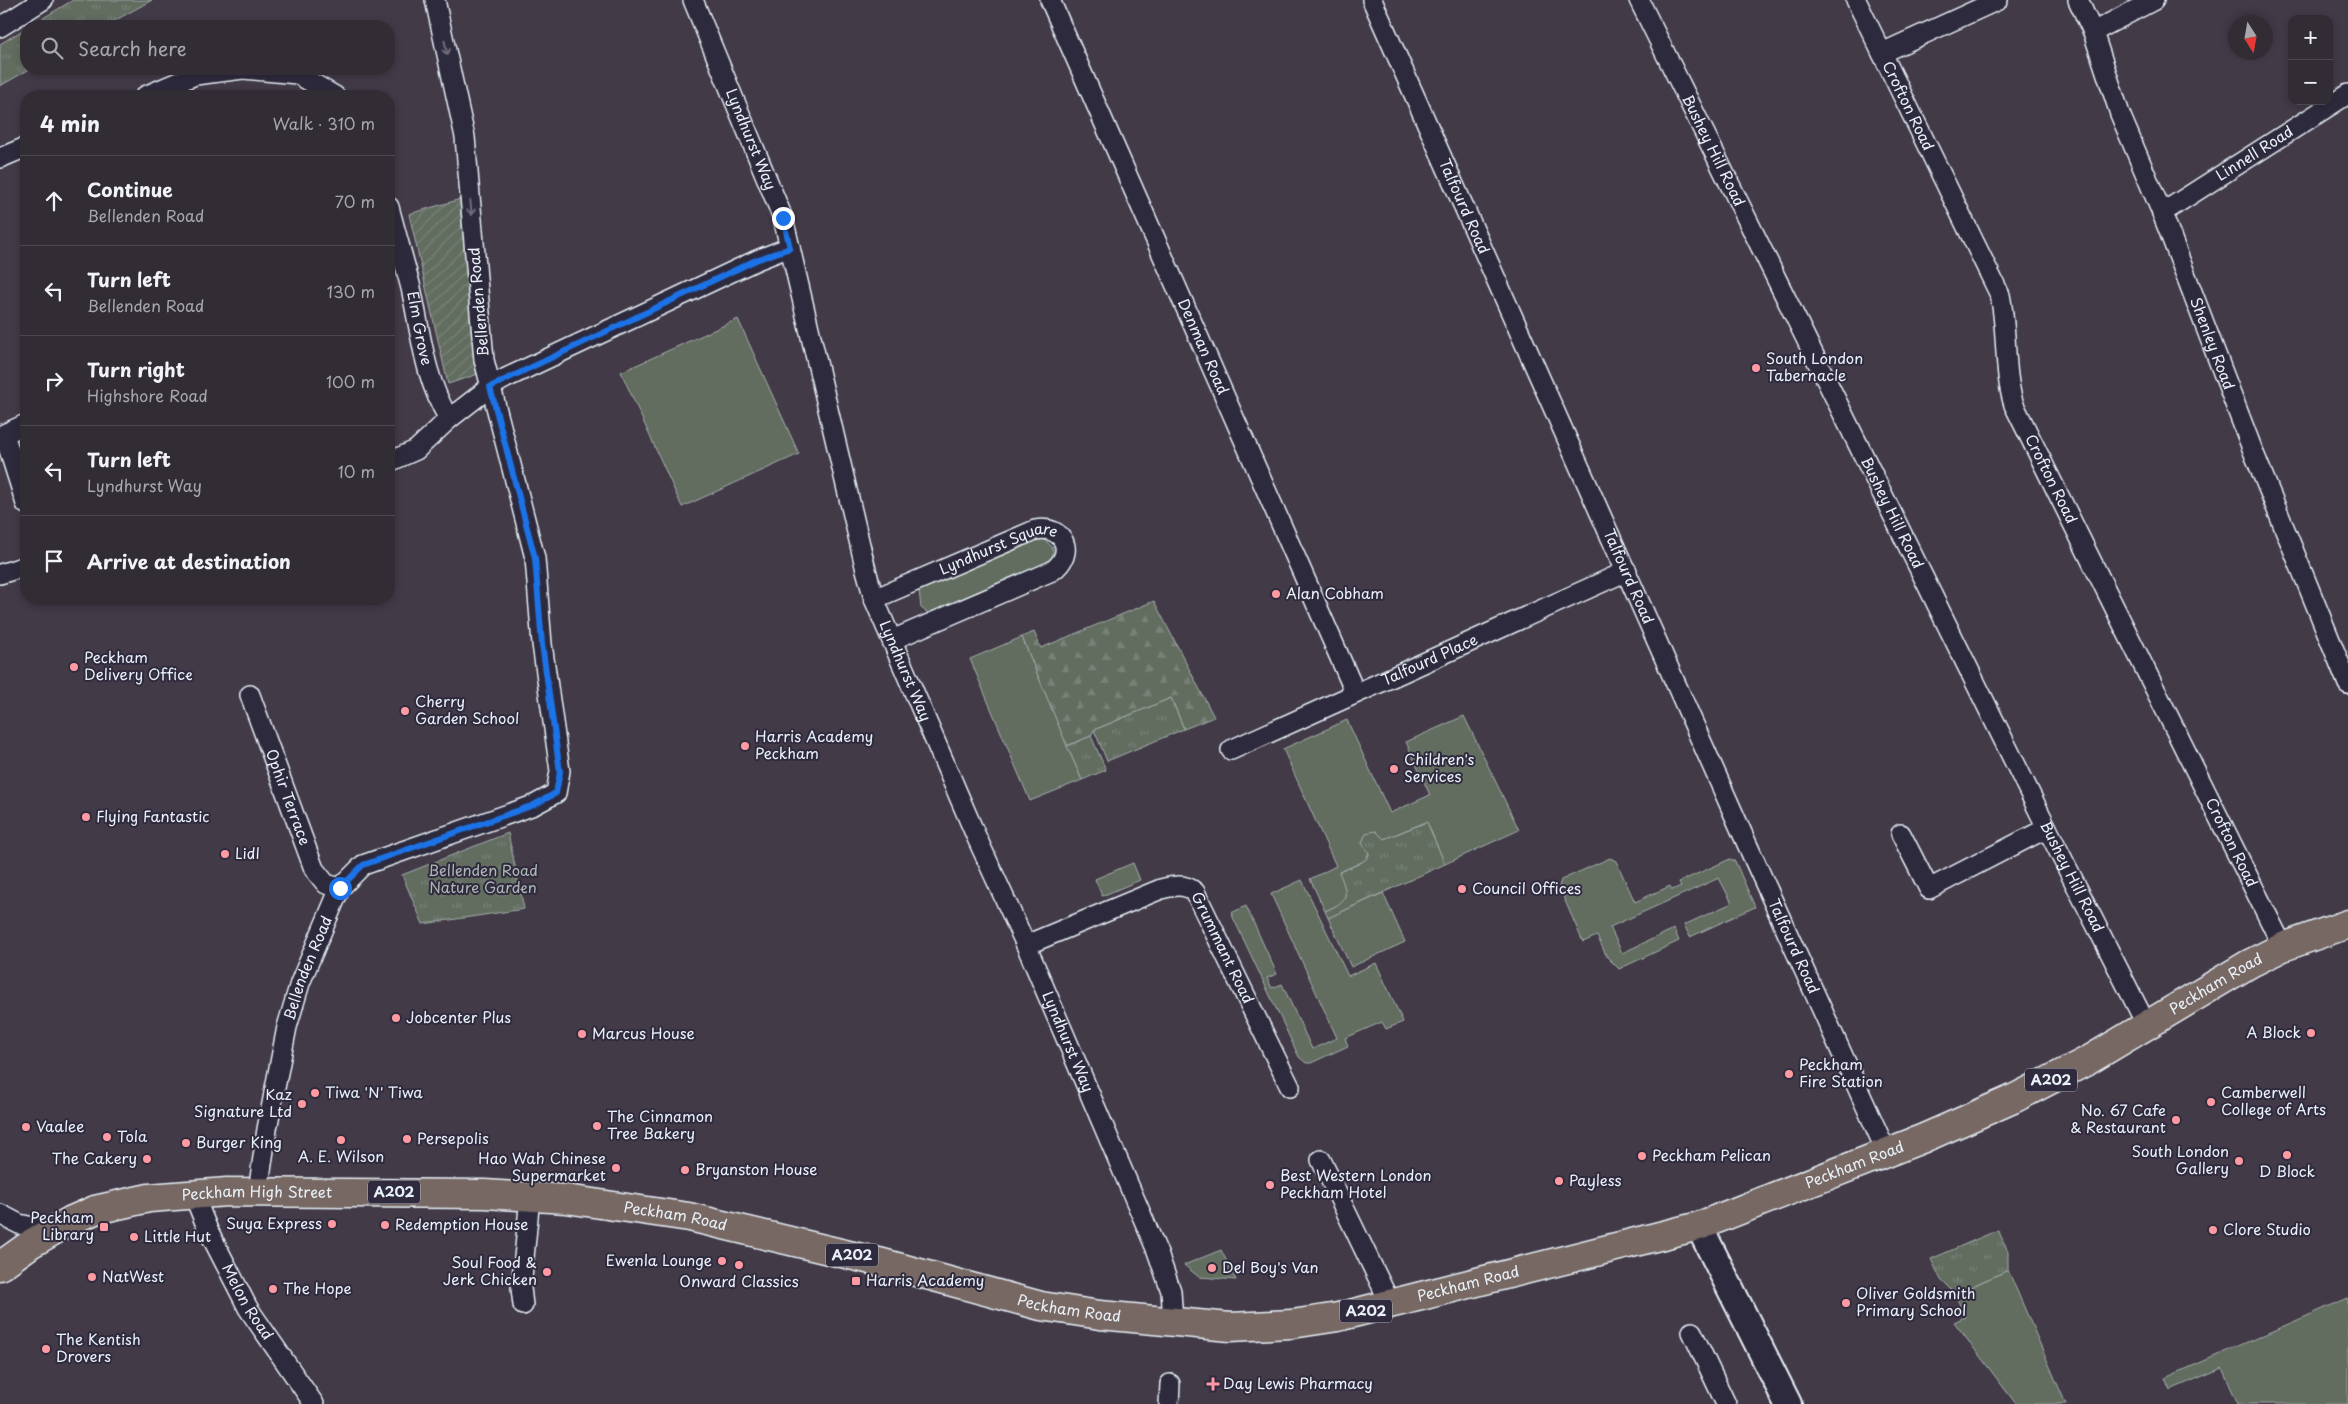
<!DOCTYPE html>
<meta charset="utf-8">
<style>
:root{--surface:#322c35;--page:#3d3841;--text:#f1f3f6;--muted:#a8a7ad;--line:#4d4850}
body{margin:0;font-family:"Playpen Sans",sans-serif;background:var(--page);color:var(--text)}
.controls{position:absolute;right:15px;top:15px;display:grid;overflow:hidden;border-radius:10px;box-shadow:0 2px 8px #0003}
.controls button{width:45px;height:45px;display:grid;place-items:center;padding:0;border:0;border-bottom:1px solid var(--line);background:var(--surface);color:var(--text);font:25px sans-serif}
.compass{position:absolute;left:2228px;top:15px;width:45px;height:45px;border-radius:50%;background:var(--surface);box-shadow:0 2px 8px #0003;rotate:169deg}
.stop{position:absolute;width:15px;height:15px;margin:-11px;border:4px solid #1a73e8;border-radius:50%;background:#fff}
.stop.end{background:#1a73e8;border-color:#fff;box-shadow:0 1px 5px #0008}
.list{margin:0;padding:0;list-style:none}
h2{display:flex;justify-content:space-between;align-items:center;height:65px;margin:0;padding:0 20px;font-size:21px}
h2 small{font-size:16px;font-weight:400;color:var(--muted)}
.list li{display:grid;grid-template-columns:32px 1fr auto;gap:15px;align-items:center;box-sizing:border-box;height:90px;padding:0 20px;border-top:1px solid var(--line)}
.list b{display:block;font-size:19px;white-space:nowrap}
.list p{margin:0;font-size:16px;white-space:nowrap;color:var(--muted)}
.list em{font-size:16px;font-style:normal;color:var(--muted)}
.icon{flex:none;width:28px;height:28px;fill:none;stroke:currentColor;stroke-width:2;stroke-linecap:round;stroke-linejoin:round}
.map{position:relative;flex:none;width:2348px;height:1404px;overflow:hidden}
.search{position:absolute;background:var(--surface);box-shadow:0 2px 8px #0003;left:20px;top:20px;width:375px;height:55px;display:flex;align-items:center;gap:12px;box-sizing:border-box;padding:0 18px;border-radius:20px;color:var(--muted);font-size:19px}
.panel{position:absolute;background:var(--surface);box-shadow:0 2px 8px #0003;left:20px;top:90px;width:375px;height:515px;border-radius:20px}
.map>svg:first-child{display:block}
.grass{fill:#626d61;stroke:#a5afac}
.forest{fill:url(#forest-firs);stroke:#a5afac}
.park{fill:url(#park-tufts);stroke:#a5afac}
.garden{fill:url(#garden-furrows);stroke:#a5afac}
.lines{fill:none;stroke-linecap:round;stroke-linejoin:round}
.street-casing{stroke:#e8f1f8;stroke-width:22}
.secondary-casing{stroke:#e8f1f8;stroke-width:30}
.highway-casing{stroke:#e8f1f8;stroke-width:31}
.street{stroke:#2f2a3d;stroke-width:19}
.secondary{stroke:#2f2a3d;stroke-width:26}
.highway{stroke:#776864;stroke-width:28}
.oneway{stroke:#70707e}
.route{stroke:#1a73e8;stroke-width:6}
.poi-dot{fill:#ff9aa2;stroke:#2f2a3d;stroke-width:2}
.labels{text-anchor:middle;stroke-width:4;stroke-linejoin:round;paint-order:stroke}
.shield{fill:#2f2a3d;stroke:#b0b5c0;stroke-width:1}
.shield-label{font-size:14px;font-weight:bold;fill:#e8f1f8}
.street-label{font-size:15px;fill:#e8f1f8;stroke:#2f2a3d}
.poi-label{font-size:15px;fill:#e8f1f8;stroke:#2f2a3d;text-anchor:start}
.park-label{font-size:15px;fill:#acb6b4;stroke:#2f2a3d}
</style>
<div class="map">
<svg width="2348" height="1404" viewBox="0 0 2348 1404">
<defs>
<pattern id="forest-firs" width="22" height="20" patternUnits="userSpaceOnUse" patternTransform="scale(1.25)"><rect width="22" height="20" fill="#626d61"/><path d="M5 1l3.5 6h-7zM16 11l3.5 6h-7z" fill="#788278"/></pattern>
<pattern id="park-tufts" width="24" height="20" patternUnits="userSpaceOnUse" patternTransform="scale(1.25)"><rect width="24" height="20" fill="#626d61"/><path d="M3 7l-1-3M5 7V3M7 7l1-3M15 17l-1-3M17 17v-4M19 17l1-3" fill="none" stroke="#788278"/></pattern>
<pattern id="garden-furrows" width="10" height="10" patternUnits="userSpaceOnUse" patternTransform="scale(1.25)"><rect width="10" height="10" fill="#626d61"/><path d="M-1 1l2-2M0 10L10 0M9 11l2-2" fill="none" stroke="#788278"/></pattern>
</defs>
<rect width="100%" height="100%" fill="#423a47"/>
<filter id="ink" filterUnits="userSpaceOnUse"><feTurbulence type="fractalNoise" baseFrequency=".02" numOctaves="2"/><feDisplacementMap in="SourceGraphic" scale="10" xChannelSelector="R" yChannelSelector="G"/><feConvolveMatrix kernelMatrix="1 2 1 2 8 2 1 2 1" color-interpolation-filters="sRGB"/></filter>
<g filter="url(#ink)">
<path class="grass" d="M738,319l61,135 -117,53 -61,-135z
M1040,539l5,1 8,8v10l-7,8 -114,46 -4,1 -7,-5 -2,-18 7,-4z
M1022,637l60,143 -52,21 -60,-142z
M1464,716l55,114 -74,34 -19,-42 -42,17 -8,-8 -10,29 -26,12c9,24 9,29 -15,39l-15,-32 26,-13 -53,-117 64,-29 43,93 40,-18 -24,-53z
M1610,858l6,3 19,41 35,-16 2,4 9,-4 -2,-4 51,-23 5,2 20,46 -65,30 -6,-12 48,-22 -13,-25 -109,49 12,26 52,-24 5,12 -60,28 -12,-12 -10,-21 -14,6 -24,-55 2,-7z
M1133,863l7,17 -38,16 -7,-17z
M1302,880l46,96 28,-13 27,59 -17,7 -4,-7 -37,16 3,8 -37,17h-5l-7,-6 -68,-144 15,-7 31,68 -10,4 5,10 10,-4 30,65 25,-11 -66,-144z
M1383,893l22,49 -54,25 -23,-49z
M1221,1250l15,30 -37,-3 -15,-12z
M2008,1270l58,134h-50l-62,-82 11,-5 -10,-23z
M2348,1298v106h-110l-16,-36 -52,22 -5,-12z"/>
<path class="forest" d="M1154,601l60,116 -30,12 -13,-31 -77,32 -3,6 -24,10 -45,-109 12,-5 7,16z"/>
<path class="park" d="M73,0h79l-47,26h-75z
M26,28v41h4l-30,17v-42z
M1171,698l13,31 -77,32 -13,-31z
M1091,736l15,34 -24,10 -15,-34z
M1427,822l18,42 -117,54 -3,-7c24,-10 24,-15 14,-39 7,-3 32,-11 30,-19 -1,-3 -5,-6 -7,-10l4,-10 10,-2 8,8z
M508,833l16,76 -101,15 -21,-49z
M1998,1230l10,21v19l-53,24 -14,-14 -10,-21z"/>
<path class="garden" d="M461,199l20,174 -33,11 -39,-170z"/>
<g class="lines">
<defs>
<g id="street">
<path id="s1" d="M693,0l90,218 82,348 9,33 102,237 50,109 131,306 14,40 2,31"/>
<path id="s2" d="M1050,0l305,692"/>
<path id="s3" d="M1372,0l375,844 140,309"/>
<path id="s4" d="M1639,0l408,828 100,198"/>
<path id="s5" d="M1856,0l144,295c8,37 3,75 14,110l269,542"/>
<path id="s6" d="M2078,0l15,32 27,82 42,99 91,238 95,233"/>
<path d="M0,27l43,-27"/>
<path d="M2093,32l61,-32"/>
<path d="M1882,53l116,-53"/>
<path d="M145,96l50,-21 48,-6 54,5 38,22"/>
<path d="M0,158l26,-11"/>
<path id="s7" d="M389,207c7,27 15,54 22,81 10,45 13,90 38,131"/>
<path id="s8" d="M2162,213l186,-119"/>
<path d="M26,424l-22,10 22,70"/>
<path d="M389,462l27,-12 33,-31 41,-32 16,-9 251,-118 33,-13"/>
<path d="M0,574l26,-8"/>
<path id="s9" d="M874,599l161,-69c29,-6 42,24 17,41l-160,69"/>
<path id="s10" d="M250,695l64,174 12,15 14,4"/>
<path id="s11" d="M1231,750l396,-179"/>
<path d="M1901,834l28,55 118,-61"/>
<path id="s12" d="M1026,945l135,-56c12,-3 24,-6 34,3l95,195"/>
<path d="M1321,1160l70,145"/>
<path id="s13" d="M258,1192l9,-63 20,-102 13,-44 40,-95 23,-23 171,-60 22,-12 4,-22 -18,-127 -7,-86 -51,-198 -19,-223 -30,-137"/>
<path id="s14" d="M193,1193l15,37 40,78 66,96"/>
<path d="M0,1214l19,10 32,7"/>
<path d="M523,1305l-2,-17 9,-91"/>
<path d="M1692,1332l34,72"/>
<path d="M1169,1404l1,-20"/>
</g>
<path id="secondary" d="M1699,1226l89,178"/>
<g id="highway">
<path id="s15" d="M0,1266l32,-23 40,-23 23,-10 54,-12 78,-6 258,2 81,5 123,18 190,45 162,44 59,9 130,12 62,-3 46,-7 361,-91 225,-88 89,-39 76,-39 160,-96 34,-17 65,-23"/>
</g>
</defs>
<use href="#street" class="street-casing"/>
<use href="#secondary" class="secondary-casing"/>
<use href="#highway" class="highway-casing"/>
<use href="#street" class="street"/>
<use href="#secondary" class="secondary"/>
<use href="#highway" class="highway"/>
</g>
<defs><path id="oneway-shaft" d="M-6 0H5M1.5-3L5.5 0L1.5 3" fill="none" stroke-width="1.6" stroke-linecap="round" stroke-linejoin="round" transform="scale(1.25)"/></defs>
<g class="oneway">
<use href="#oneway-shaft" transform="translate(446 48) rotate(78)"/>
<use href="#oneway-shaft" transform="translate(471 208) rotate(85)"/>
</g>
</g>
<g class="lines" filter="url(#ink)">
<path class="route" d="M340,888l23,-23 171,-60 22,-12 4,-21 -18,-128 -7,-86 -45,-171 266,-127 34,-12 -7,-30"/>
</g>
<g class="poi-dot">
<circle cx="1756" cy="368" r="5"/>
<circle cx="1276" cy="594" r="5"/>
<circle cx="74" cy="667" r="5"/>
<circle cx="405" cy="711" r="5"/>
<circle cx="745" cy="746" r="5"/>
<circle cx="1394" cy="769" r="5"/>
<circle cx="86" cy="817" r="5"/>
<circle cx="225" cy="854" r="5"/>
<circle cx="1462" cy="889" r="5"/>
<circle cx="396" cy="1018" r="5"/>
<circle cx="2311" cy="1033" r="5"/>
<circle cx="582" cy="1034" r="5"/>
<circle cx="1789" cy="1074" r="5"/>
<circle cx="315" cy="1093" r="5"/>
<circle cx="2211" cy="1102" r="5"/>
<circle cx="302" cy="1104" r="5"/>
<circle cx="2176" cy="1120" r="5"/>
<circle cx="597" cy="1126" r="5"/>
<circle cx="26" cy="1127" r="5"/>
<circle cx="107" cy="1137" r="5"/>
<circle cx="407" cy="1139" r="5"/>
<circle cx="341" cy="1140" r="5"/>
<circle cx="186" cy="1143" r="5"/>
<circle cx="2287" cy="1155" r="5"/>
<circle cx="1642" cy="1156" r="5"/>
<circle cx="147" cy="1159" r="5"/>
<circle cx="2239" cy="1161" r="5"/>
<circle cx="616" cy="1168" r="5"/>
<circle cx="685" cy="1170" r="5"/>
<circle cx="1559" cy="1181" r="5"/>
<circle cx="1270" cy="1185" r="5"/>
<circle cx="332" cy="1224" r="5"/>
<circle cx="385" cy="1225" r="5"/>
<rect x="99" y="1222" width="10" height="10" rx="2.5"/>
<circle cx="2213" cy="1230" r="5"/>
<circle cx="134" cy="1237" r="5"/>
<circle cx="722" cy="1261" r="5"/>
<circle cx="739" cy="1265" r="5"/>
<circle cx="1212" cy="1268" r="5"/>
<circle cx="547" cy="1272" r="5"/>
<circle cx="92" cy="1277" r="5"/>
<rect x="851" y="1276" width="10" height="10" rx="2.5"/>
<circle cx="273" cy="1289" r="5"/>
<circle cx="1846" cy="1303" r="5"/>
<circle cx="46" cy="1349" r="5"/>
<path d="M1210.5 1376.5h5v5h5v5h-5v5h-5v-5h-5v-5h5z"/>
</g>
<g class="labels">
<g class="shield">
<rect x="2025" y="1068.5" width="52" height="23" rx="4"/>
<rect x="368" y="1180.5" width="52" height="23" rx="4"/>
<rect x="826" y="1243.5" width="52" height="23" rx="4"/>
<rect x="1340" y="1299.5" width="52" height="23" rx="4"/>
</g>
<g class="shield-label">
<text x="2051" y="1085">A202</text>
<text x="394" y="1197">A202</text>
<text x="852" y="1260">A202</text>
<text x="1366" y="1316">A202</text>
</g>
<g class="street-label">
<text dy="5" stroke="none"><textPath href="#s5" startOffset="118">Crofton Road</textPath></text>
<text dy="5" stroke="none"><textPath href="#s1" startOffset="151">Lyndhurst Way</textPath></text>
<text dy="5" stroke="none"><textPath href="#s4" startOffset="168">Bushey Hill Road</textPath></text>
<text dy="5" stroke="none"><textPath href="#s8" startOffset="110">Linnell Road</textPath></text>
<text dy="5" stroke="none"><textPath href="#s3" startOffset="226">Talfourd Road</textPath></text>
<text transform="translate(479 302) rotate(-95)" y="5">Bellenden Road</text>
<text dy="5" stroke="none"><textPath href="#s7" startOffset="125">Elm Grove</textPath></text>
<text dy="5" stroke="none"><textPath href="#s6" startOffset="369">Shenley Road</textPath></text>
<text dy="5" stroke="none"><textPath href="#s2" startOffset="379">Denman Road</textPath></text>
<text dy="5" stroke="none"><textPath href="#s5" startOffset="522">Crofton Road</textPath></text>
<text dy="5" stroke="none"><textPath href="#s4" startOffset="572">Bushey Hill Road</textPath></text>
<text dy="5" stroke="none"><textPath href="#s9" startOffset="135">Lyndhurst Square</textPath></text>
<text dy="5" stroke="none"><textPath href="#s3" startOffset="631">Talfourd Road</textPath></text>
<text dy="5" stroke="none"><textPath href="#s11" startOffset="218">Talfourd Place</textPath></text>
<text dy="5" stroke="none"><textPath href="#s1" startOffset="706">Lyndhurst Way</textPath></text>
<text dy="5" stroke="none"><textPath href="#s10" startOffset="109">Ophir Terrace</textPath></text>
<text dy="5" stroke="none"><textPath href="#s5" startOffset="928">Crofton Road</textPath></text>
<text dy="5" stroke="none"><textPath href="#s4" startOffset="978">Bushey Hill Road</textPath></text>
<text dy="5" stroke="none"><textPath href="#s3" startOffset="1036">Talfourd Road</textPath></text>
<text dy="5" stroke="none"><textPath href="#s12" startOffset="244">Grummant Road</textPath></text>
<text dy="5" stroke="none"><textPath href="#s13" startOffset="230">Bellenden Road</textPath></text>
<text dy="5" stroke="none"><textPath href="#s15" startOffset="2314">Peckham Road</textPath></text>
<text dy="5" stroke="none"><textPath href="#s1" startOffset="1111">Lyndhurst Way</textPath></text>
<text dy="5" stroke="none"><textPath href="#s15" startOffset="1909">Peckham Road</textPath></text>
<text dy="5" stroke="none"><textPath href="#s15" startOffset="274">Peckham High Street</textPath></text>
<text dy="5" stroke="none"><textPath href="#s15" startOffset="694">Peckham Road</textPath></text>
<text dy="5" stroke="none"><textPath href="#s15" startOffset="1504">Peckham Road</textPath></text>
<text dy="5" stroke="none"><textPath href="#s14" startOffset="122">Melon Road</textPath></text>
<text dy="5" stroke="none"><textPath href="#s15" startOffset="1099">Peckham Road</textPath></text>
</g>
<g class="poi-label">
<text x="1766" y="364">South London<tspan x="1766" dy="17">Tabernacle</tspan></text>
<text x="1286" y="599">Alan Cobham</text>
<text x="84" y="663">Peckham<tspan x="84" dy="17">Delivery Office</tspan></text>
<text x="415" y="707">Cherry<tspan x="415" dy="17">Garden School</tspan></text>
<text x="755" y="742">Harris Academy<tspan x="755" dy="17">Peckham</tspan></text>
<text x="1404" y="765">Children's<tspan x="1404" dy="17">Services</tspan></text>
<text x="96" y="822">Flying Fantastic</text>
<text x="235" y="859">Lidl</text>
<text x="1472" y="894">Council Offices</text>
<text x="406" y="1023">Jobcenter Plus</text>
<text x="2301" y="1038" text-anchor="end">A Block</text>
<text x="592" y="1039">Marcus House</text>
<text x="1799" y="1070">Peckham<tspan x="1799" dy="17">Fire Station</tspan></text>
<text x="325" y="1098">Tiwa 'N' Tiwa</text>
<text x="2221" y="1098">Camberwell<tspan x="2221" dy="17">College of Arts</tspan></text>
<text x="292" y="1100" text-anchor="end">Kaz<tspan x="292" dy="17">Signature Ltd</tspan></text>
<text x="2166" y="1116" text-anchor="end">No. 67 Cafe<tspan x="2166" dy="17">&amp; Restaurant</tspan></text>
<text x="607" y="1122">The Cinnamon<tspan x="607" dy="17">Tree Bakery</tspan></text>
<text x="36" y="1132">Vaalee</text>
<text x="117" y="1142">Tola</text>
<text x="417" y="1144">Persepolis</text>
<text x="196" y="1148">Burger King</text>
<text x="2229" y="1157" text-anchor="end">South London<tspan x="2229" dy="17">Gallery</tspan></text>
<text x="1652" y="1161">Peckham Pelican</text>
<text x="341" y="1162" text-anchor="middle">A. E. Wilson</text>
<text x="137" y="1164" text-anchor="end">The Cakery</text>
<text x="606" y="1164" text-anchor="end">Hao Wah Chinese<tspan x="606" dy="17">Supermarket</tspan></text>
<text x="695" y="1175">Bryanston House</text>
<text x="2287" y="1177" text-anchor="middle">D Block</text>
<text x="1280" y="1181">Best Western London<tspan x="1280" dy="17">Peckham Hotel</tspan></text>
<text x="1569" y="1186">Payless</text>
<text x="94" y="1223" text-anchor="end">Peckham<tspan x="94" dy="17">Library</tspan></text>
<text x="322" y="1229" text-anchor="end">Suya Express</text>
<text x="395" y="1230">Redemption House</text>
<text x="2223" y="1235">Clore Studio</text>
<text x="144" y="1242">Little Hut</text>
<text x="712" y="1266" text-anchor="end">Ewenla Lounge</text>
<text x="537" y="1268" text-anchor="end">Soul Food &amp;<tspan x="537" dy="17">Jerk Chicken</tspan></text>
<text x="1222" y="1273">Del Boy's Van</text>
<text x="102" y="1282">NatWest</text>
<text x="866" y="1286">Harris Academy</text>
<text x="739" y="1287" text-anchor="middle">Onward Classics</text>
<text x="283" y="1294">The Hope</text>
<text x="1856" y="1299">Oliver Goldsmith<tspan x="1856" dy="17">Primary School</tspan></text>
<text x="56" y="1345">The Kentish<tspan x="56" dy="17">Drovers</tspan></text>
<text x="1223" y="1389">Day Lewis Pharmacy</text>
</g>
<g class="park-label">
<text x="483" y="876">Bellenden Road<tspan x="483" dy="17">Nature Garden</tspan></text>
</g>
</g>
</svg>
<div class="controls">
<button>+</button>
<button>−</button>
</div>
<svg class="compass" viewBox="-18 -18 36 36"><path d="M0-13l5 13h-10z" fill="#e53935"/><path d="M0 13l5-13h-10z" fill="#a8a7ad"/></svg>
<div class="stop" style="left:340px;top:888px"></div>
<div class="stop end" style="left:783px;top:218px"></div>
<div class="search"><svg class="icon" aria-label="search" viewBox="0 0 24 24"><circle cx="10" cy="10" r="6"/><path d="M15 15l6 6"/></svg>Search here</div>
<section class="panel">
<h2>4 min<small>Walk · 310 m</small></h2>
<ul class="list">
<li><svg class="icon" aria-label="ahead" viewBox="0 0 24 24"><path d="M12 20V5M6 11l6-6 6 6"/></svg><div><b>Continue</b><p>Bellenden Road</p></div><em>70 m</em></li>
<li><svg class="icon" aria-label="left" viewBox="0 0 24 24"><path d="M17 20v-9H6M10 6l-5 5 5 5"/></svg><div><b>Turn left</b><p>Bellenden Road</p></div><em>130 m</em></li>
<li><svg class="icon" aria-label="right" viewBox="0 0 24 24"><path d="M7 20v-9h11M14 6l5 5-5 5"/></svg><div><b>Turn right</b><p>Highshore Road</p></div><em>100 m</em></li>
<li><svg class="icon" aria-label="left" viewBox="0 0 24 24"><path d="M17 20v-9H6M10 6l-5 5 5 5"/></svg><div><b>Turn left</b><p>Lyndhurst Way</p></div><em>10 m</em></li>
<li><svg class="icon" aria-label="arrive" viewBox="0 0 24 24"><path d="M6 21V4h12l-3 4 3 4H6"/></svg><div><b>Arrive at destination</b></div></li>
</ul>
</section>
</div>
